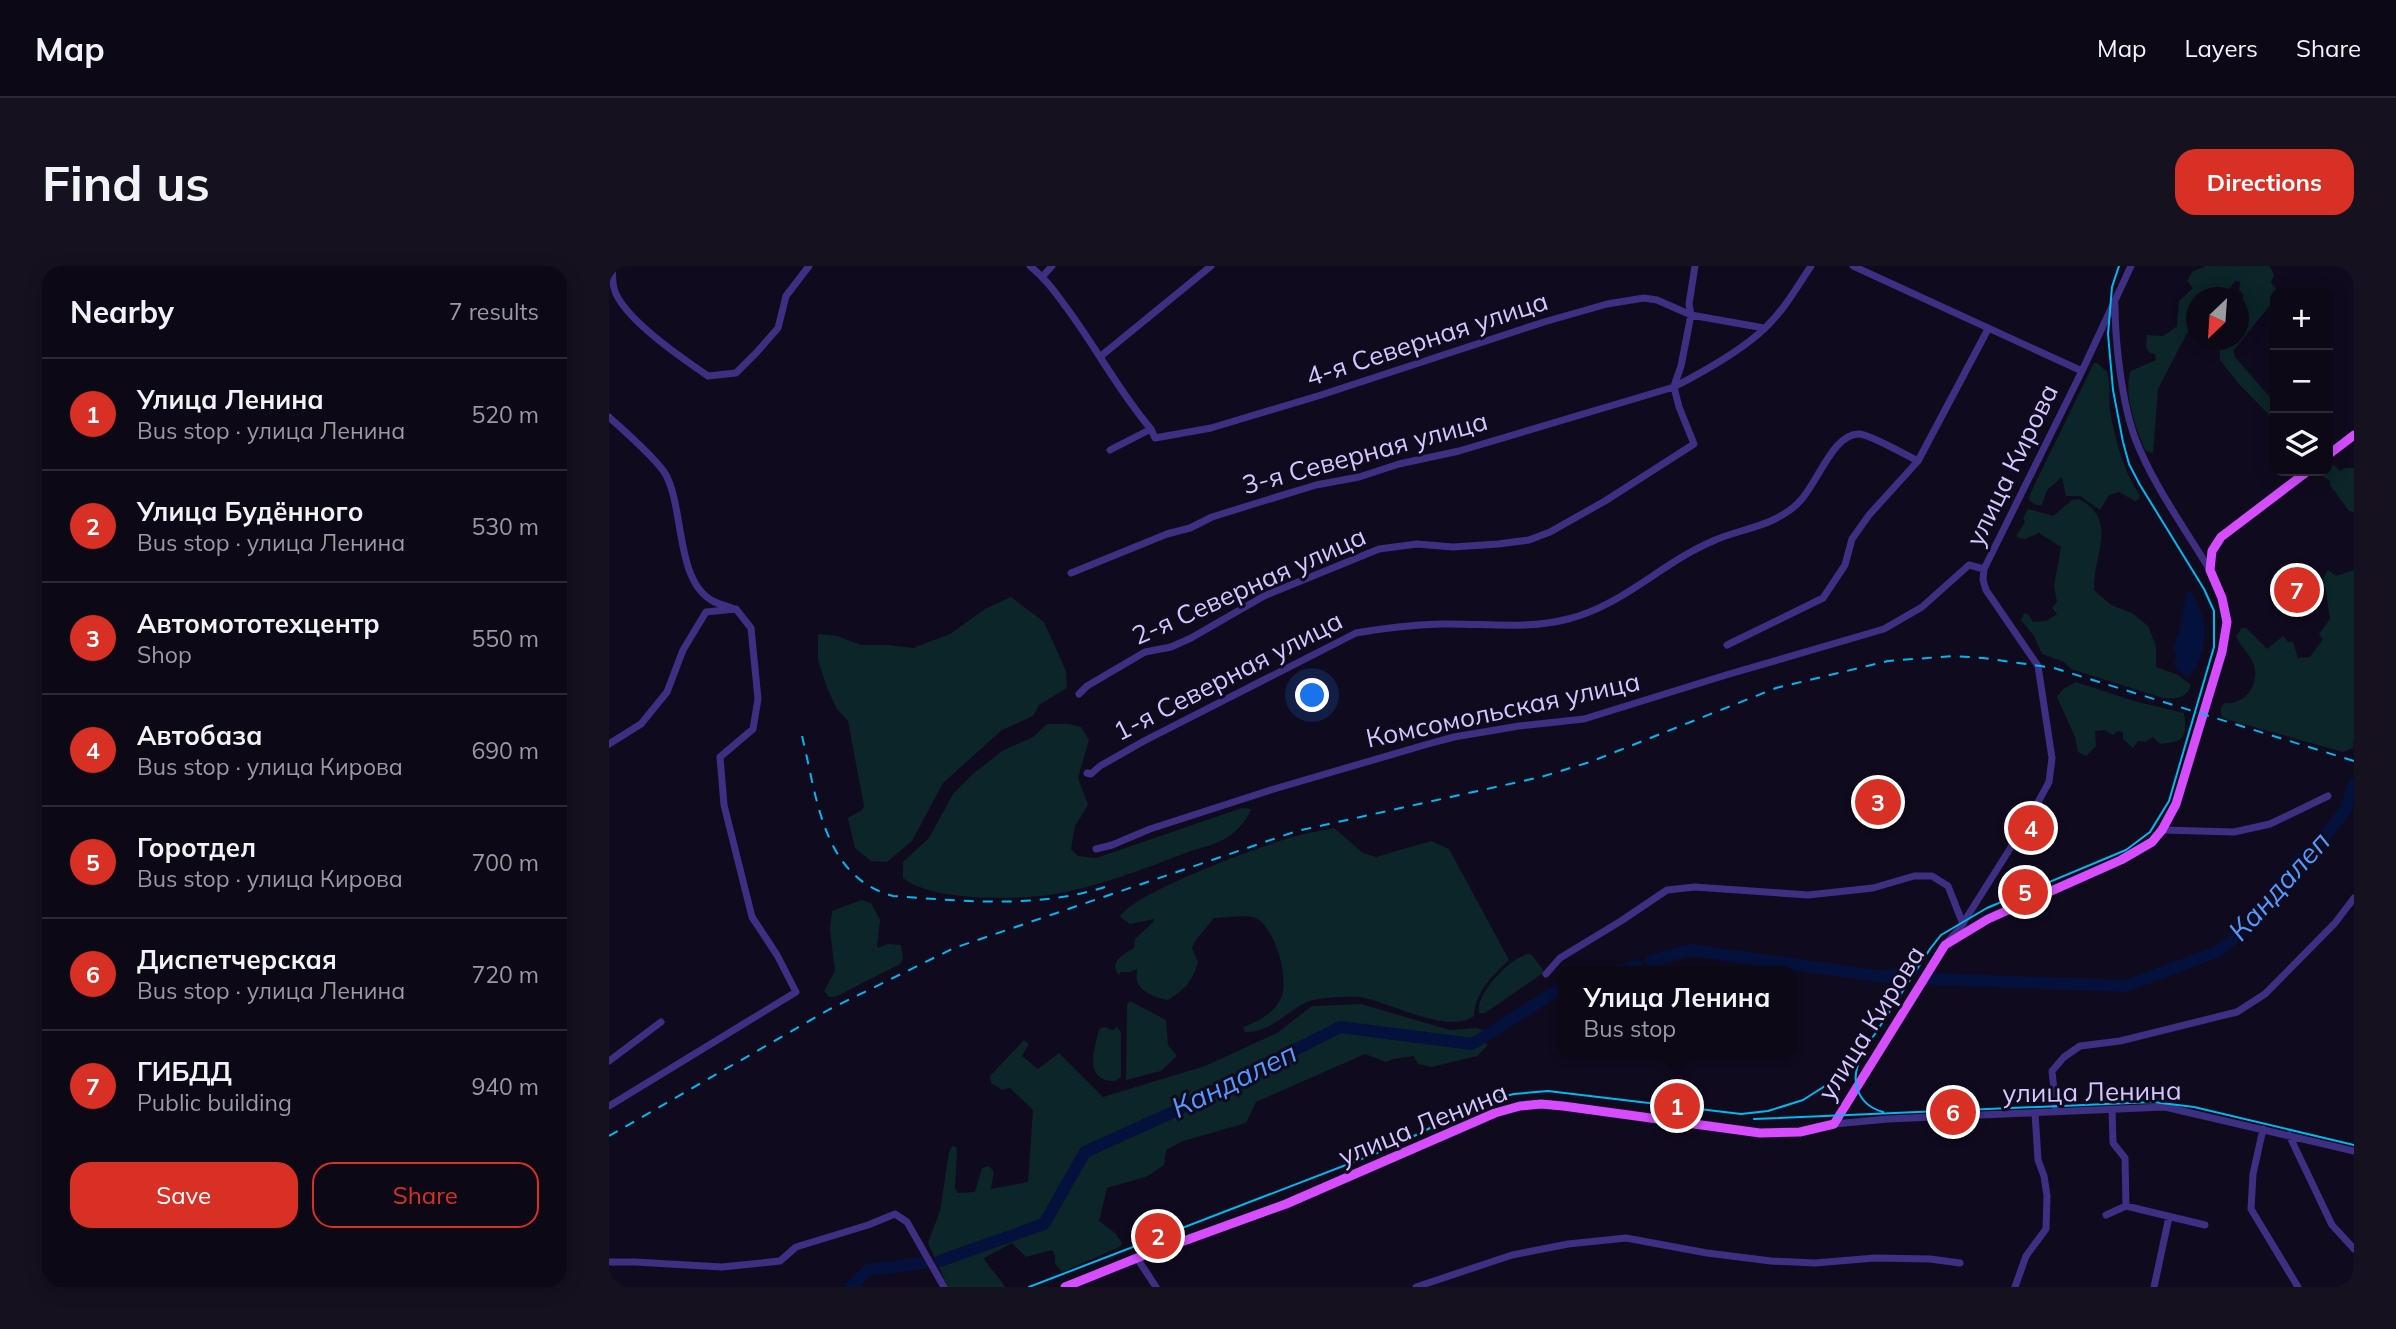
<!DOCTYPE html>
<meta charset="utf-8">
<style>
:root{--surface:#0c0816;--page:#15111f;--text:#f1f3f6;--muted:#9a9aa1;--line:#2c2935;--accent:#d93025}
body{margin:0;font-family:Mulish,sans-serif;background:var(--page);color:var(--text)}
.controls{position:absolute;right:21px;top:21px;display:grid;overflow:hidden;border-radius:14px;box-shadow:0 4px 18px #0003}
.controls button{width:63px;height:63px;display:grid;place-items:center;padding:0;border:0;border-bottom:2px solid var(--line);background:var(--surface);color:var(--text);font:35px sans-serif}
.compass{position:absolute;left:1577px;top:21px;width:63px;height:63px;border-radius:50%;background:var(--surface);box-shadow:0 4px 18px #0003;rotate:205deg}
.you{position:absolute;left:704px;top:430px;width:24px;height:24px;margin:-18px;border:5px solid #fff;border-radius:50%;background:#1a73e8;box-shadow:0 0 0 10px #1a73e833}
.badge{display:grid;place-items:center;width:46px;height:46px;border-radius:50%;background:var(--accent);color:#fff;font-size:23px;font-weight:700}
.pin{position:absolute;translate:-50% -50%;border:4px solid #fff;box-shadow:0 2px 7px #0006}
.popup{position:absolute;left:949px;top:700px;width:238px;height:91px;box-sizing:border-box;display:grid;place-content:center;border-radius:14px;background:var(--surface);filter:drop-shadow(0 2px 5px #0005);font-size:23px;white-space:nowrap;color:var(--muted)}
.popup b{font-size:26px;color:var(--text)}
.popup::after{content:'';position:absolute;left:50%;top:100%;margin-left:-14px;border:14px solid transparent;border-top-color:var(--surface)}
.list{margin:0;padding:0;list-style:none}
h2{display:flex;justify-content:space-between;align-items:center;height:91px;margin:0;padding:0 28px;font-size:30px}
h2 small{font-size:23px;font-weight:400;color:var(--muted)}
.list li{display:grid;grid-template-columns:46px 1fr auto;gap:21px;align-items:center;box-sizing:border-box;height:112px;padding:0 28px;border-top:2px solid var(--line)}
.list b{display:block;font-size:26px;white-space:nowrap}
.list p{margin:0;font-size:23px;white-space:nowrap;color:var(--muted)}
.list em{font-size:23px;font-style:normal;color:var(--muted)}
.actions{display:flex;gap:14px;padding:21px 28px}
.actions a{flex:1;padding:16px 0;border:2px solid var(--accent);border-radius:21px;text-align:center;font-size:24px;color:var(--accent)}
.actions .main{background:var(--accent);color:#fff}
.icon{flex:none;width:38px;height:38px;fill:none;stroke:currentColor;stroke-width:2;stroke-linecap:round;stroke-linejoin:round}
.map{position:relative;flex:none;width:1745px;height:1021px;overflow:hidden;border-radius:21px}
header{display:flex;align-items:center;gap:42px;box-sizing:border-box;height:98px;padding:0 35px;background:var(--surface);border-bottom:2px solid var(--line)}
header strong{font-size:33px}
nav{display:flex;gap:38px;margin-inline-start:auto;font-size:24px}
.intro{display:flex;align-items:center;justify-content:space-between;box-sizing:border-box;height:168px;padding:0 42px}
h1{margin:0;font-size:49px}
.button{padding:18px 32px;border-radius:21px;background:var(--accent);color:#fff;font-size:24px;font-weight:700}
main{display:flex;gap:42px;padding:0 42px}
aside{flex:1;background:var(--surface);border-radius:21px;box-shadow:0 4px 18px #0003}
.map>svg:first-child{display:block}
.green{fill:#0c2528}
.water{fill:#04113c}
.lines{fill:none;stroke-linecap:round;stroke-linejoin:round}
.river{stroke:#04113c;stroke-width:12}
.minor{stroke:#3e2f82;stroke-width:7}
.major{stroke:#d54dff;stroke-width:9}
.tram{stroke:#00b9f1;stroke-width:2}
.rail{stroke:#00b9f1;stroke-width:2;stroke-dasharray:10 9;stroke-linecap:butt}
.labels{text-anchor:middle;stroke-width:6;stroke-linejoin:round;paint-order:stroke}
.street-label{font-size:26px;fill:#d4c6ff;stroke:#100a1e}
.water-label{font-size:28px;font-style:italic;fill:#5499ff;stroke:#100a1e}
</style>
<header>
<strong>Map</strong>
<nav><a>Map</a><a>Layers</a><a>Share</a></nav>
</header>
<div class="intro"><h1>Find us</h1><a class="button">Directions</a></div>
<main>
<aside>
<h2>Nearby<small>7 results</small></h2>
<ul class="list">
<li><span class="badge">1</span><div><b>Улица Ленина</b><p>Bus stop · улица Ленина</p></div><em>520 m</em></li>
<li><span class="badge">2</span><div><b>Улица Будённого</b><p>Bus stop · улица Ленина</p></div><em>530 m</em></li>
<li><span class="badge">3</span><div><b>Автомототехцентр</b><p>Shop</p></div><em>550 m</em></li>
<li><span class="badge">4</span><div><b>Автобаза</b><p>Bus stop · улица Кирова</p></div><em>690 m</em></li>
<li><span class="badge">5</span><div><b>Горотдел</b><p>Bus stop · улица Кирова</p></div><em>700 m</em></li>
<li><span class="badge">6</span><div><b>Диспетчерская</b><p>Bus stop · улица Ленина</p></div><em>720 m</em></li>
<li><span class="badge">7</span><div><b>ГИБДД</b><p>Public building</p></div><em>940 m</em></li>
</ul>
<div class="actions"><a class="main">Save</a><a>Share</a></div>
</aside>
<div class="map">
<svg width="1745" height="1021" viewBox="0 0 1745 1021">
<rect width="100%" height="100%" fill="#100a1e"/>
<path class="green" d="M1597,0h64l4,9 -3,8 8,9h-4v7l-42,52 2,6 40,46v18l-36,-37 -19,-24 -1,-20h20v-31l5,-14 -5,-5 1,-8 -5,-1 -12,16 -26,1 -1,26 -9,9 -29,56 -5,64 -7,-2c-9,-18 -24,-61 -15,-80l25,-11 -1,-6 -5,-1 -4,-5 1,-13 17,1 13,-10 2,-25 14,-13 -6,-7 5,-9z
M1485,97h3l10,9c4,13 1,26 3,39 5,28 14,62 30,84l-1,4 -4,2 -16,-9 -10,3 -9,15 -20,-14h-14l-4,-19 -15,13 -5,15h-6l-7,-5 1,-6z
M1720,197h3l8,8 4,-3h10v44l-5,-1 -19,-26v-4l-9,-6 1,-4h6z
M1470,233c40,21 14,55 15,91l17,15 21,8 16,13 8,20v21l22,8 13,10c-4,14 -16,14 -28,13l-92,-29 -7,-7 -22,-8 -8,-18 -13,-16 3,-7 4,1 5,8 13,-1 11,-7 -5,-6 5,-6 -3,-16 7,-39 -22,-14 -14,6 -6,-1 -3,-2 9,-14 -2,-4 5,-9 25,7 19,-16z
M1719,304l8,6 18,-6v169l-1,9 -10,4 -117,-33 -5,-4v-8l4,-4c20,2 35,-19 29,-38 -4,-11 -14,-19 -18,-29l6,-8h4l21,21 16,-13 5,6h5l5,16 12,-1 13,-18 -4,-5 11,-15 -4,-29 -5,-8z
M402,331l33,25 22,49 1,17 -28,17 -6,11 -31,14 -59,53 -31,58 -25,21 -16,-1 -16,-13 -7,-30 14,-8 2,-4 -16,-85 -11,-12 -10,-21 -9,-28v-26l19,2 24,9h27l25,3 37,-14 35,-25z
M1467,416l58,19 50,12c4,26 -1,29 -24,31l-7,-7 -8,5 -7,-1 -5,7 -10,-9v-7l-5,-1 -5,4 -8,-5 -10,1 1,15 -10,10 -8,-4 -3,-15 -18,-40 6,-8z
M438,458h21l13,3 8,13 -11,38 10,27 -13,21 -4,23 7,7 18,2 146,-50 9,1c-3,10 -14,22 -23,28 -11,7 -28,11 -40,15 -45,17 -92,36 -139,43 -36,5 -118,6 -146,-17v-16l26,-24 24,-44 20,-20 29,-23 31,-14z
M725,562l29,25 13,4 55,-16 18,8 60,111c-16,15 -34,32 -35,56 -25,19 -85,-14 -114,-19 -10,-1 -44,0 -53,5 -22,10 -36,31 -62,30l-2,-5c15,-5 31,-14 38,-29 9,-19 -6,-70 -25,-80 -5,-4 -33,0 -42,0l-19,23 -3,7 6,14c-5,19 -14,28 -30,38 -11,-2 -27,-7 -31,-19 -1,-4 0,-8 0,-12l-7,3h-9l-2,3c-11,-13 5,-21 15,-27l1,-9 19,-18v-2l-24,5 -10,-7c12,-24 146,-73 176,-81 13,-4 26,-5 38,-8z
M252,634l10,3 9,17 -3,28 11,-4 13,1 2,13 -3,6 -63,32 -8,1 -5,-6 11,-20 -5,-41 2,-19z
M919,688l4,1 11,15v3l-58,40h-6c-4,-19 31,-55 49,-59z
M521,735l36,19 2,25 9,11 -16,15 -35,9 1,-76z
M752,738l89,26 26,-2 7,2 4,16 -10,10 -46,11 -13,-3 -4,-8 -21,3 -7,3 -21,-8 -109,48 -10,21 -63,18 -17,9 -2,15 -16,11 -41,12 -8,33 16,12 7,10 -2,4 -58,25 -7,-8v-9l-3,-5 -26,7 -14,-14 -28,15c6,12 15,18 21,29h-57l-20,-44 12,-32 9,-59 3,-6 4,1 1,5 -2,36 3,5 17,-1 7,-24 7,-2 5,6 -3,17 37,-7 5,-72 -23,-22 -8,2 -11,-7 -1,-7 34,-36 5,4 -7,12 16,13 21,-16 44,44 102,-31 72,-33 35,-27z
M495,761l9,3 4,-3 4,5v45l-6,4c-33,0 -20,-34 -16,-52z"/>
<path class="water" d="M1578,325h4c12,23 19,41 9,67 -3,8 -6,14 -13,19l-10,-7 -3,-9 3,-3 -4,-10 7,-19z"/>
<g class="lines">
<path class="river" d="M1042,695l40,-11 194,27 29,-7
M1009,705l19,-5
M1324,713l193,7 93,-35 37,-32 41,-57 22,-18 27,-35 8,-25
M331,995l104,-37 41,-72 86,-39 169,-86 132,17 91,-57
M242,1021l17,-17 55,-7"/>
<path class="minor" d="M3,0c1,7 0,15 2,22 7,29 69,71 94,88l28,-3 21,-21 21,-24 8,-32 23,-30
M421,0c15,12 25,26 36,41 30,40 53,85 85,122
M1244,0l229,105
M434,10l9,-10
M1506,39c0,37 7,98 20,133 18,47 49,89 75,132
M492,90l110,-90
M1065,120l7,-20 10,-51 -2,-11 6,-38
M0,151c14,13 49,43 57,58 18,34 10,104 45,125 6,4 14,5 21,8
M501,184l41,-21 4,9 56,-10 110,-33 223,-73 63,-18 37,-6 13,2 34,15 73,13
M462,307l96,-39 23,-6 22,-11 45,-14 59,-18 43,-8 40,-13 60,-13 215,-64c29,-15 69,-37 92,-60 18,-17 31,-40 45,-61
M1118,379l96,-47 22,-33 7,-26 17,-24 49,-54 70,-132
M470,428l8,-8 58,-34 26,-5 20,-9 73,-42 115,-47 38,-5 36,3 45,-3 31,-4 21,-8 55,-31 89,-57 -15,-37 -5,-20
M0,478l32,-20 26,-32 16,-42 23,-38 30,-3 15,19 7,71 -5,30 -33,28 4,48 28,112 25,38 19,37 -187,114
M478,507l4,1 9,-8 44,-25 212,-108c28,-5 56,-8 85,-9 42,-1 85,6 127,-5 54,-13 95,-57 145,-78 19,-9 41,-12 60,-21 8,-4 20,-11 26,-18 18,-17 34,-70 61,-68 13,2 44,20 58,27
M1553,564l72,2 36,-8 58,-28
M487,583l16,-4 38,-16 124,-40 154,-45 26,-7 65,-11 65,-7 142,-44 158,-46 38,-22 47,-42 15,4
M1340,674l11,-12 70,-111 19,-35 3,-24 -14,-92 -52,-76 -3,-10 1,-11 98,-198 49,-105
M937,708l14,-16 61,-37 46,-31 28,-3 113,8 65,-7 41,-12h18l16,10 15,38
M0,795l52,-39
M1503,843l1,34 12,15 1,48 79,19
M1447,845l-4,-40 12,-14 16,-11 40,-5 117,-29 28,-18 70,-71 19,-25
M1225,858l54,-5 277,-12 189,44
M1654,863l-10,45 -2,35 47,78
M1680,869l43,90 22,24
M1497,949l20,-9
M528,992l19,29
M0,996h26l87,5 58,-6 16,-14 72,-22 27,-11 12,8 37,65
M807,1021l96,-32 56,-11 58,-6 81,15 64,8 44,2 60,-5 55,1 30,4
M1406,1021l11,-31 20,-27 1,-33 -3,-20 -6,-16 -3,-47
M1545,1021l15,-70"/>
<path class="major" d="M1719,189l26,-20
M456,1021l72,-29 149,-54 209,-91 25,-7 21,-2 22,2 197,27 40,-1 34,-8 111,-179 43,-26 133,-59 31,-18 10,-12 14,-26 46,-152 5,-30 -5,-24 -12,-28 2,-19 9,-14 87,-66"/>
<path class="tram" d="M1252,792c-12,23 -3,47 22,54
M1145,853l399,-17 41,5 160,38
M420,1021l361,-139 94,-47 30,-7 34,-3 193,23 27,-3 35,-11 33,-21 18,-17 21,-28 55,-85 11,-14 46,-27 139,-58 24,-18 19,-31 45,-154v-36l-10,-22 -64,-104 -11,-21 -6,-22 -10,-52 -5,-56 4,-47 7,-21"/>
<path class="rail" d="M193,470c15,60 20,141 91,160 71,5 142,13 212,-9
M0,870l221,-127 124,-61 343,-117 244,-54 49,-15 186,-74 112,-27 65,-5 30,2 71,10 300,93"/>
</g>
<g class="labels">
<g class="street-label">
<text transform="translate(818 73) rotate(-18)" y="9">4-я Северная улица</text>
<text transform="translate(756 187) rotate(-15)" y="9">3-я Северная улица</text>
<text transform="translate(1403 199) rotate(-64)" y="9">улица Кирова</text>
<text transform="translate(640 320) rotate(-24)" y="9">2-я Северная улица</text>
<text transform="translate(619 410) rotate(-27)" y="9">1-я Северная улица</text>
<text transform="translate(894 444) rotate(-12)" y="9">Комсомольская улица</text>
<text transform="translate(1262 757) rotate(-58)" y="9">улица Кирова</text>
<text transform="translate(1483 826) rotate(-1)" y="9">улица Ленина</text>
<text transform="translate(814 858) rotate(-22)" y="9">улица Ленина</text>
</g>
<g class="water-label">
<text transform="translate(1670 620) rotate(-48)" y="10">Кандалеп</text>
<text transform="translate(625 814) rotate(-26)" y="10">Кандалеп</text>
</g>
</g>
</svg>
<div class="controls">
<button>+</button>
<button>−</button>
<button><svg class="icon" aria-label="layers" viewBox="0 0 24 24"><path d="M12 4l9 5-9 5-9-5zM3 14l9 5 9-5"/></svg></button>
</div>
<svg class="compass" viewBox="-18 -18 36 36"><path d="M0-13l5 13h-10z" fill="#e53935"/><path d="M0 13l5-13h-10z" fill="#9a9aa1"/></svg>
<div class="you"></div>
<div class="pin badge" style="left:1068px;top:840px">1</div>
<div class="popup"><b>Улица Ленина</b>Bus stop</div>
<div class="pin badge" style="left:549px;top:970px">2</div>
<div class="pin badge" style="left:1269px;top:536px">3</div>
<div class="pin badge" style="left:1422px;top:562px">4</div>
<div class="pin badge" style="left:1416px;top:626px">5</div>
<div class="pin badge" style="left:1344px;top:846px">6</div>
<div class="pin badge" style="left:1688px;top:324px">7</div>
</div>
</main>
